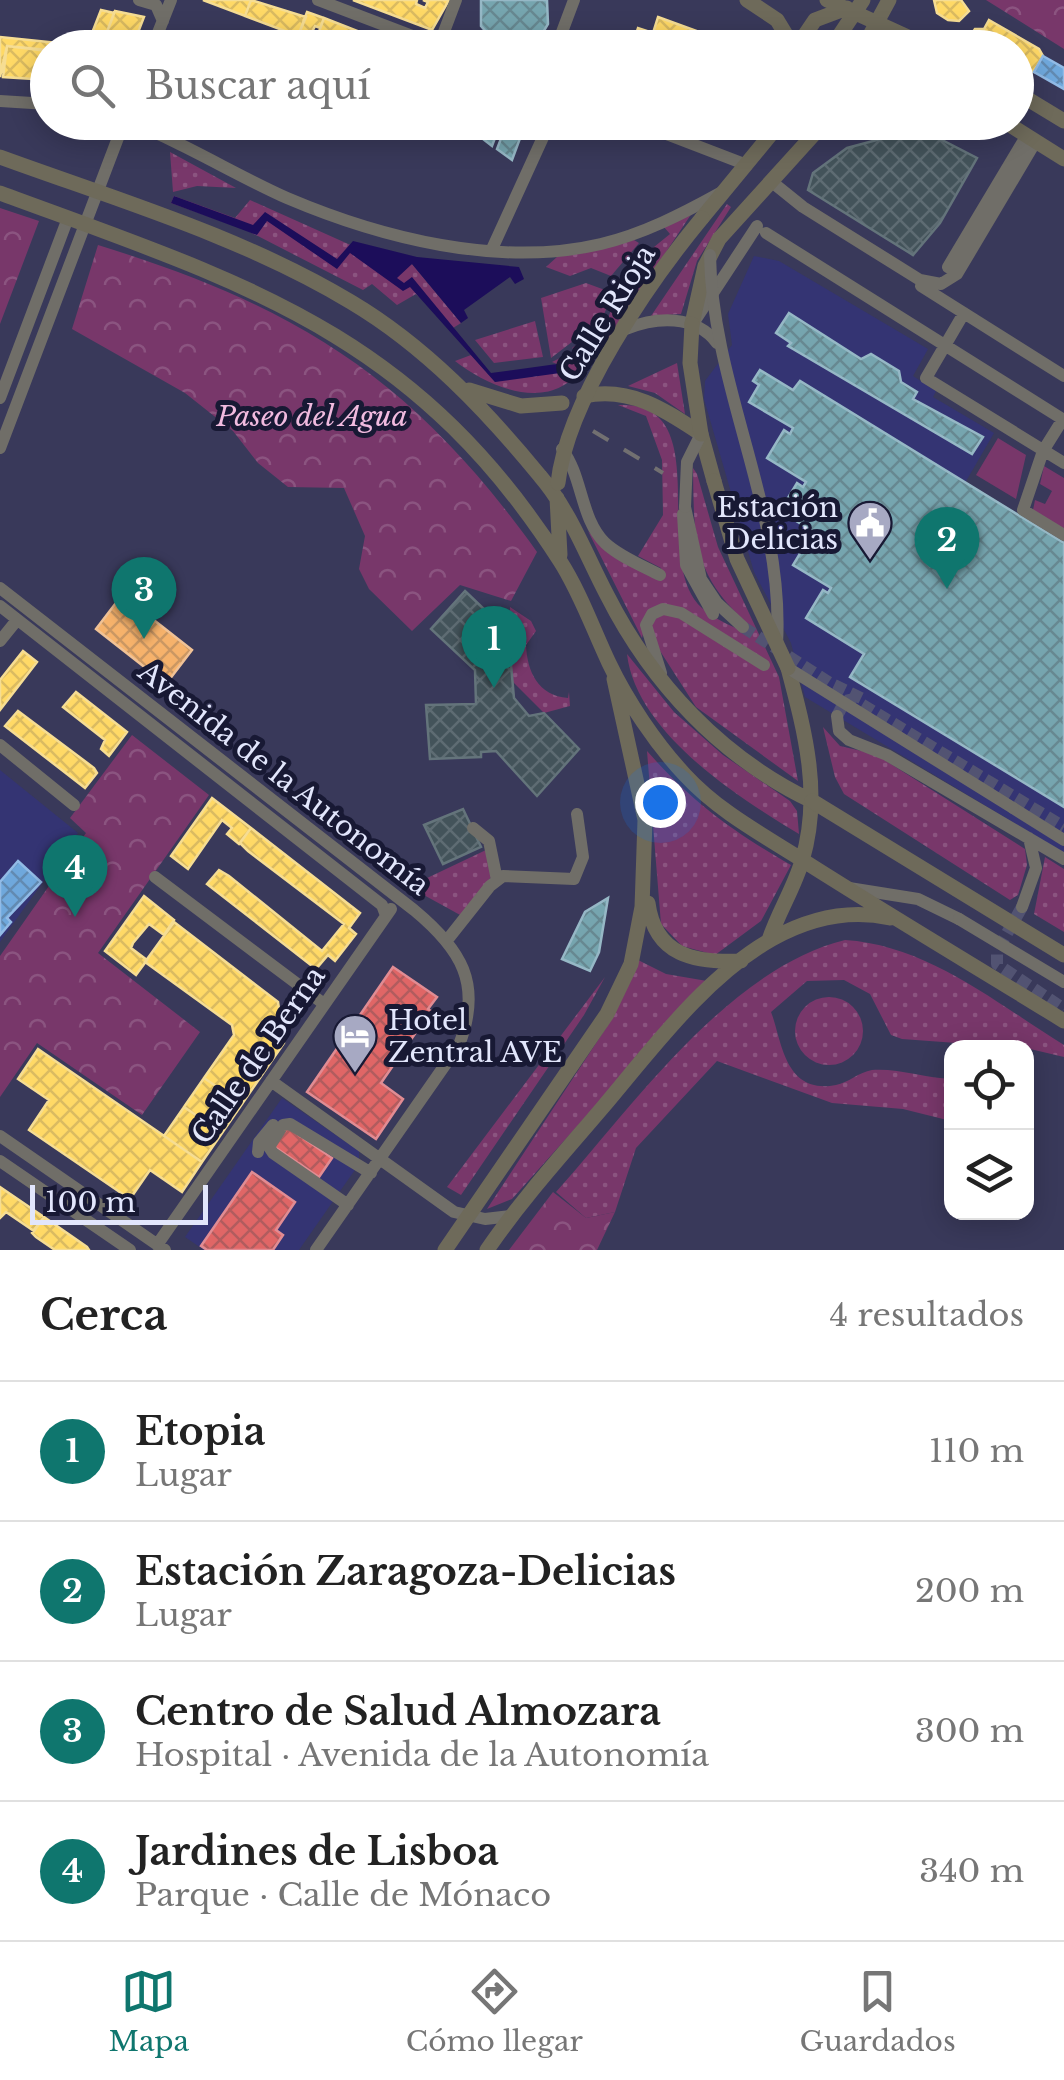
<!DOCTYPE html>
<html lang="es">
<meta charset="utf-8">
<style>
:root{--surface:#fff;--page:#f2f2f2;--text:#222;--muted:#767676;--line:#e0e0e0;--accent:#0f766e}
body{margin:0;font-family:"Libre Baskerville",serif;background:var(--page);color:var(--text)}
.controls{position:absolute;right:30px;bottom:30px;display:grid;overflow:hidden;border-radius:20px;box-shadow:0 5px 25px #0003}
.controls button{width:90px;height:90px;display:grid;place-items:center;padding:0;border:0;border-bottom:2px solid var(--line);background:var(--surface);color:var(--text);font:50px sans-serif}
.scale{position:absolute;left:30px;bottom:25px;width:178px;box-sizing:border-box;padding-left:10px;border:5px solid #e2e6fc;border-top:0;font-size:28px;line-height:35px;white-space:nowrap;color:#e2e6fc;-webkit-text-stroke:8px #181934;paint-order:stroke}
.you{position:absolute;left:660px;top:802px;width:35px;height:35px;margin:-25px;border:8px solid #fff;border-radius:50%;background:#1a73e8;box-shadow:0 0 0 15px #1a73e833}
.badge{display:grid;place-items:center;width:65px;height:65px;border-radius:50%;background:var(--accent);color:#fff;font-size:32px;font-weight:700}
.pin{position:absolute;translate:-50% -82px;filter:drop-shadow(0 2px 5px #0008)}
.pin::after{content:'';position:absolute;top:52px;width:35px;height:30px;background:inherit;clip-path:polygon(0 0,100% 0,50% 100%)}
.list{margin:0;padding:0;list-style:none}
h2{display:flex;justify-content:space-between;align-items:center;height:130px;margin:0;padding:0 40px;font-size:42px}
h2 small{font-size:32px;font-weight:400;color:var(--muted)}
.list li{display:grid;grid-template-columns:65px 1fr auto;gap:30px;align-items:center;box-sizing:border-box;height:140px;padding:0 40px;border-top:2px solid var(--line)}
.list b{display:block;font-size:38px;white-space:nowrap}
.list p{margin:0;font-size:32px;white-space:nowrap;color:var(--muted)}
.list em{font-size:32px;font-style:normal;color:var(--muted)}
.icon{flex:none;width:55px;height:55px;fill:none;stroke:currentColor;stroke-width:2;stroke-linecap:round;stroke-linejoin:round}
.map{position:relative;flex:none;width:1064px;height:1250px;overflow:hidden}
.search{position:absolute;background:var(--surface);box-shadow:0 5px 25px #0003;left:30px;right:30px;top:30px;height:110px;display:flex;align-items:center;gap:25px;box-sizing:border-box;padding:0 35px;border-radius:55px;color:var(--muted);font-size:38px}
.sheet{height:690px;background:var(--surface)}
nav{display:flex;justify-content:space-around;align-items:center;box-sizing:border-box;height:140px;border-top:2px solid var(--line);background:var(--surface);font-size:28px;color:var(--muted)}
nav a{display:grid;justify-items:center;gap:5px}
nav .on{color:var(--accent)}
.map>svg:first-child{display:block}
.built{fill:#343473}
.grass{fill:url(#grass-dots)}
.park{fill:url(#park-crowns)}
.garden{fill:#78376a}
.water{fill:#1c0d5a}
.homes{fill:url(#homes-cross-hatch);stroke:#f6dd93;stroke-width:2.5}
.shops{fill:url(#shops-cross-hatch);stroke:#e18c93;stroke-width:2.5}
.schools{fill:url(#schools-cross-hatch);stroke:#92bbe6;stroke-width:2.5}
.health{fill:url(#health-cross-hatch);stroke:#f0c296;stroke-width:2.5}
.public{fill:url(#public-cross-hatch);stroke:#96b8c6;stroke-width:2.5}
.building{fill:url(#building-cross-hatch);stroke:#64747b;stroke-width:2.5}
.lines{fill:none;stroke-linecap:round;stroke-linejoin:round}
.minor-tunnel{stroke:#525372;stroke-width:12;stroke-dasharray:12 6;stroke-linecap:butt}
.minor{stroke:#706e68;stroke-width:12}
.major{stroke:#6e6a5a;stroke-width:15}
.rail{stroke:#727071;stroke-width:4;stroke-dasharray:18 18;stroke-linecap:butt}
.minor-bridge{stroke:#706e68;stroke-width:12}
.major-bridge{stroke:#6e6a5a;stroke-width:15}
.labels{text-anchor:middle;stroke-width:10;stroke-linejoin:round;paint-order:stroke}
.street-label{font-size:28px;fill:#e2e6fc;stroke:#181934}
.park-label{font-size:28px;font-style:italic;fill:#f1bbdf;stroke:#181934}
.poi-label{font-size:28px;fill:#e2e6fc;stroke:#181934;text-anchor:end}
</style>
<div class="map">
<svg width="1064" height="1250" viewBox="0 0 1064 1250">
<defs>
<pattern id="grass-dots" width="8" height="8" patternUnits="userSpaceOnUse" patternTransform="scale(2.5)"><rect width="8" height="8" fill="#78376a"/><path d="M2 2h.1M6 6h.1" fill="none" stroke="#8b5480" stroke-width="1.8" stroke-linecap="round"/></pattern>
<pattern id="park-crowns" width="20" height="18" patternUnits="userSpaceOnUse" patternTransform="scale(2.5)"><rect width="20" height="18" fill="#78376a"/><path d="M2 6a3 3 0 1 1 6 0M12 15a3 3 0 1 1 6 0" fill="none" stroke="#8b5480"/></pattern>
<pattern id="homes-cross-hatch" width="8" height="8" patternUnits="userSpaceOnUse" patternTransform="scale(2.5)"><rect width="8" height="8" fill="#ffd966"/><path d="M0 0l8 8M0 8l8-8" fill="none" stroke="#dabb61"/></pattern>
<pattern id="shops-cross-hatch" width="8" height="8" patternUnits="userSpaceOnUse" patternTransform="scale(2.5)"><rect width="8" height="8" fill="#e06666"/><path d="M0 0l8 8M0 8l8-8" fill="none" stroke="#b15c5e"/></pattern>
<pattern id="schools-cross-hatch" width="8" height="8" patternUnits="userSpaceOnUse" patternTransform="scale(2.5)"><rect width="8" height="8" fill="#6fa8dc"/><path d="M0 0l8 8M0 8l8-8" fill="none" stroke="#628ab1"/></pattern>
<pattern id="health-cross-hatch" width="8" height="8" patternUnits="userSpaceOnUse" patternTransform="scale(2.5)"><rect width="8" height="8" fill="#f6b26b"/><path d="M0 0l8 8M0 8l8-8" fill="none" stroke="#ca9763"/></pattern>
<pattern id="public-cross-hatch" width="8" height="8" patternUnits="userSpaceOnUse" patternTransform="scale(2.5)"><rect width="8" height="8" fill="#76a5af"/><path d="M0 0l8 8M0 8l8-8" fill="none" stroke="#678891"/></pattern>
<pattern id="building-cross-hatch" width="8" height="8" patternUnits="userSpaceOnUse" patternTransform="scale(2.5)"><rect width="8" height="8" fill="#43535a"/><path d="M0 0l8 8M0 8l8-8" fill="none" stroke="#5e6c73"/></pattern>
</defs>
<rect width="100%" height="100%" fill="#39395a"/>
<path class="built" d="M754,256l25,5 149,88 -15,27 23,15 -3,6 61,36 -29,50 99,60v310l-259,-156 -14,-54 -37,-71 -50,-173 1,-18 27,-36 -4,-31z
M0,770l78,63 -78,109z
M282,1098l77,53v13l-60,86h-95l-19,-13z"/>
<path class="grass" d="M170,152l66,36 -39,-2 -24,6z
M174,196l61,22 15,-18 154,69 8,-5 49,59 -8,5 -37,-34 -19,11 -25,-21 -9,6 -117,-60 -75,-27z
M727,204l4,3 -34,54 -16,53 -30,2z
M692,213l-100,150 -20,-15 34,-25 21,-54 43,-35 -6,-7z
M634,240l5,3 -28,33 -20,-8 -21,8 -24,-9 12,-11z
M586,283l27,10 -11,26 -51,39 -10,-60z
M535,321l8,36 -49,6 -19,-23z
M570,353l14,11c-29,50 -92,26 -129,-3l16,-6 24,27 62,-18 -5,-2z
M677,363l8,51 -30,-21 -27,-7z
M618,405c102,-5 30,154 84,203 10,9 28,18 41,23l4,-8c-55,-49 -53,-86 -54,-155l4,6 21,73 61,130 19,104 -102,-74 -43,-67 -2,-16 10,-11 10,-1 94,57 3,-6 -102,-59 -18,8 -6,26 -54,-107 16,18 56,32 1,-13 -23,-12 25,-41 -1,-55 -16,-44z
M510,607l21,14 5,10 -10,14c1,26 12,51 42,53l1,-6 1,14 -26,7 -32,-32z
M627,654l47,58 49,43 67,46 7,10 2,23c-62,-37 -163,-102 -172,-180z
M823,727l17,19 35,8 150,95 2,16 -9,30 -8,5 -166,-106 -9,-17z
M647,751c45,51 85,80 144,114l-30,56 -46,34 -33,-9 -21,-22z
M486,850l5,27 -29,39 -40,-22 5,-9 -5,-1 3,-5z
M1045,857l19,12v63l-30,-18z
M845,940c82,5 151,63 219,105v12l-38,-9 -124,-9 -11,-4 -21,-41 -26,-14 -37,1 -36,31c11,28 13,83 65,73 12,-2 23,-13 36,-15 25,-2 54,8 79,9v42l-48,-12 -71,-6 -115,-42 -81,87 -21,64 -29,6 -30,-26c78,-87 172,-223 289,-252z
M638,960l28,14 41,7 -195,218 -25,10 119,-181z
M605,977l-21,38 -123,180 -14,-8z
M795 1031a34 34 0 1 1 68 0a34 34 0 1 1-68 0Z"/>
<path class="park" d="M986,0h78v49z
M0,208l39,13 -39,103z
M98,245c201,62 316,135 439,307l-26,49 -51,-16 -48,46 -43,-42 -10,-20 6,-33 -21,-48 -56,-1 -30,-24 -25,-32 -48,-38 -113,-64z
M132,735l77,60 -111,158 102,79 -58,83 -105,-72 -37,54v-141l86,-123 -16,-15z
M553,1192l33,26 29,-6 -18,38h-88z"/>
<path class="garden" d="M998,438l28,17 -10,44 -40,-24z
M1044,466l20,12v51l-31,-19 2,-10 10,4 7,-13 -12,-7z"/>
<path class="water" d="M174,196l79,29 12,-13 72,47 16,-18 64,16 102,10 5,12 -9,5 -5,-7 -46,33 4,8 -7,5 -49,-59 -15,14 7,5 8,-6 79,96 66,-9 3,9 -65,9 -85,-95 -7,4 -53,-38 -13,16 -70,-48 -10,14 -86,-32z"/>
<path class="homes" d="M203,0h48l-6,16z
M251,0l55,17 -8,19 -53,-20z
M353,0h64l-1,4 9,4 3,-6 -5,-2h26l-17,30z
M934,0h27l8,11 -10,10 -11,-1 -11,-7z
M101,10l13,3 -13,35h-53v3l-41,-5 -7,31v-40l87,9z
M115,11l29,6 -12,31h-31z
M307,12l17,6 -4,10 -5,-2 -3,6 6,2 -5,14 -18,-4z
M658,17l85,31h-89l-20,-8 4,-12 15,5z
M324,18l41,16 -5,14h-47z
M989,20l50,29 4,7 -9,16 -18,-8v-16h-30l-16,-12 5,-7h9z
M7,46l40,4 1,30 -45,-3z
M23,651l14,11 -37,48v-30z
M76,692l51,40 -18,24 -8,-7 4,-9 -42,-33z
M18,711l76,57 3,5 -12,15 -80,-62z
M212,798l39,30 -12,16 -12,-10 5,-6 -10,-8 -34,49 -17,-13z
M251,828l109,85 -11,15 7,6 -21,27 -7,-6 -12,14 -109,-85 12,-14 10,6 93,75 22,-27 -96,-73 -8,-8z
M144,896l30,24 -10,15 -15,-11 -16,19 -2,5 16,12 -11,15 -31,-24z
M174,922l104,80 6,41 -42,61 -38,-26 30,-43 -2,-10 -87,-63z
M38,1049l164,113 -20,30 -32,-22 -20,29 -101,-69 20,-30 -31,-21z
M204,1078l38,26 -20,29 -38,-26z
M184,1107l38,26 -20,29 -38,-26z
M0,1187l44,30 -10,14 -28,-19 -6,6z
M44,1217l43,30 2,3h-34l-19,-13 -4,-4z"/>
<path class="shops" d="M393,967l44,30 -9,12 11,8 -9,13 -9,-5 -40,58 22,16 -27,40 -69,-47z
M286,1126l46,32 -13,19 -46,-31z
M252,1172l43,30 -19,28 7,5 -10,15h-66l-6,-4z"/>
<path class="schools" d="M1043,56l21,12v21l-30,-17z
M18,861l23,21 -34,36 4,4 -11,13v-53z"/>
<path class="health" d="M122,595l70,55 -26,34 -70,-55z"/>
<path class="public" d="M547,0l1,24 -6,10 -20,13 -25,-3 -16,-18v-26z
M483,122h18l-9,24 -14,-11z
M526,122l-14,38 -15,-11 10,-26 -3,-1z
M789,313l72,46 10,-5 28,17 2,11 16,10 -4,7 70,38 -11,17 -184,-108 3,-3 -15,-10z
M760,370l33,20 7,-9 264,162v264l-214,-130 14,-23 -58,-36 17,-28 5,3 3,-5 -38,-23 17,-28 5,3 4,-5 -39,-24 17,-28 6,4 3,-5 -39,-24 17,-28 6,4 3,-6 -44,-26 10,-17 -6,-4z
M608,898l-9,54 -9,19 -28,-12 23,-47z"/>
<path class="building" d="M899,134l41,5 37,19 -37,65 -27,32 -105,-65 5,-17 34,-25z
M465,591l43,41 6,66 15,18 15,-3 35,36 -42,47 -41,-45 -15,1v5l-51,2 -4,-54 50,-1 -1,-34 -44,-41z
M463,809l18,38 -38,17 -19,-39z"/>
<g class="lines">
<path class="minor-tunnel" d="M743,627l87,56 33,16
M837,716l8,-15 8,-2 211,128
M1022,907l-25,44v13l67,45"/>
<path class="minor" d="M139,0l17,5 7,16
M318,0l126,48
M439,45l17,-45
M152,48l19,-48
M556,48l18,-48
M0,101l48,3
M129,122c56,21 104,52 158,76 94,40 212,70 314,46 42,-10 81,-30 119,-51
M635,122l112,43
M772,182l31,25 117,73 21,4 16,-10 79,-133
M766,233l298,187
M492,249l58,-127
M948,267l79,-132
M921,286l143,90
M964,313l-38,65 138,85
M694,322l63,-96
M626,329c30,-12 69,-15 91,14
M0,398l68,-180
M1063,419l-20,32 -20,59 41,25
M0,448l124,-326
M562,449c21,28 18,69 43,94 15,14 38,23 55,32
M685,507l16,72 16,24 26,24
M683,514l3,51 27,49
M0,588l414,322c47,39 69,74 45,135l-143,205
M0,606l382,299 3,8
M0,641l17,-21
M661,673l-15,-48 6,-11 11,-5 18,4 83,52
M837,716l2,15 10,9 38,15 177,104
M0,745l74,60
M1013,808l51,32
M473,828l16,13 8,39
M155,877l169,127
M849,888l69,11 41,20
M1022,907l14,-39 -7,-30
M448,939l42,-53 13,-10 71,3 9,-22 -6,-43
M271,1081l183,131 31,7 26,-3
M0,1136l165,114
M258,1152l1,-10 14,-17
M0,1161l130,89
M348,1205l-75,-52 -4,-6 14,-22 7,-1 81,49
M157,1245l234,-336"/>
<path class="major" d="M747,0l30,20 17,28
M827,0l105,48
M796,48l19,-28 32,-12
M831,48l32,-48
M863,48l26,-48
M1016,92l48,29
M1005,122l59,37
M0,157c118,43 243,80 351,145 74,44 135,108 189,174 30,35 46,79 67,119 45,89 115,163 205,206
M0,193c241,89 413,138 560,368 20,31 33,68 49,102 18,38 47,81 76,112 34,37 80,61 122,88 85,54 171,105 257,158
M702,218l79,-96
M692,324l13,-58 14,-27 106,-117
M469,390l52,16 41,-3
M584,396c46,-10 81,14 117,38l13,47
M557,498l3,57
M648,903c7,53 47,60 93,58
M769,940c9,-27 25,-52 33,-79 20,-66 3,-129 -14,-193
M445,1250l162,-236 24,-50 11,-57 3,-87 -31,-141
M487,1250c35,-51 76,-96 116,-143 49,-58 102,-130 169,-168 36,-20 77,-30 118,-21"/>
<path class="rail" d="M593,431l70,42"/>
<path class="minor-bridge" d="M710,255c2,133 75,256 67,389
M685,507l2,-45 14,-28
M788,668l225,140
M959,919l105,63"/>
<path class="major-bridge" d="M692,324l-2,39 11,71
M714,481l23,78 51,109
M558,483c9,-82 91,-201 144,-265
M812,801l252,154"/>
</g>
<defs>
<symbol id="civic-pin" viewBox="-11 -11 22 30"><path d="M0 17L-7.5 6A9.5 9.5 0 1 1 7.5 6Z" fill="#a7a9c3" stroke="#181934"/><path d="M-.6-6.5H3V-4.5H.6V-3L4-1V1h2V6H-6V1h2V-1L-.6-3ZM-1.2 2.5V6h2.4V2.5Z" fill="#fff"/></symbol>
<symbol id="hotel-pin" viewBox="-11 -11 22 30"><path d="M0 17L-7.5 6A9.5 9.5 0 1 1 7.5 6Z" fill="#a7a9c3" stroke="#181934"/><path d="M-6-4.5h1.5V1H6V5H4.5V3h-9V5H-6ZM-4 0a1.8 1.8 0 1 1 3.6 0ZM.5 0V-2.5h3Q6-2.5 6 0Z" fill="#fff"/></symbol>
</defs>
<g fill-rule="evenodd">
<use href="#civic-pin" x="845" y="498" width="50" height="68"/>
<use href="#hotel-pin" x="330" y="1011" width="50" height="68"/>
</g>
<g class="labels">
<g class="street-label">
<text transform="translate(607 313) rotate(-58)" y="10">Calle Rioja</text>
<text transform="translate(284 778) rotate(38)" y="10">Avenida de la Autonomía</text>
<text transform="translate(258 1055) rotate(-55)" y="10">Calle de Berna</text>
</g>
<g class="park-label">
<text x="312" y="426">Paseo del Agua</text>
</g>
<g class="poi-label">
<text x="838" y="517">Estación<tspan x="838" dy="32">Delicias</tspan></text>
<text x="388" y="1030" text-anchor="start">Hotel<tspan x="388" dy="32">Zentral AVE</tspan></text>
</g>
</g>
</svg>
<div class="controls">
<button><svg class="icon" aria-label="locate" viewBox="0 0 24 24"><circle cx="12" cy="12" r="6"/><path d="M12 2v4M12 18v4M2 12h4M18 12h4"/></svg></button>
<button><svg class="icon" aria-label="layers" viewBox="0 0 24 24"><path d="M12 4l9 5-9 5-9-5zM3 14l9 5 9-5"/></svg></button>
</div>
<div class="scale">100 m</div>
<div class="you"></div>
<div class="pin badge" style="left:494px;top:688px">1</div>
<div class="pin badge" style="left:947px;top:589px">2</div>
<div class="pin badge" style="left:144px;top:639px">3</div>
<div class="pin badge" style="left:75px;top:917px">4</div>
<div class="search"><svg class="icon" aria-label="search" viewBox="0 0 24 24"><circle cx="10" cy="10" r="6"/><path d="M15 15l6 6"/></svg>Buscar aquí</div>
</div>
<section class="sheet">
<h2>Cerca<small>4 resultados</small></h2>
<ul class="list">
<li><span class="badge">1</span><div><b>Etopia</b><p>Lugar</p></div><em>110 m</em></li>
<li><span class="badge">2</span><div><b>Estación Zaragoza-Delicias</b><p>Lugar</p></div><em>200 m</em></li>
<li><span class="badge">3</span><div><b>Centro de Salud Almozara</b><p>Hospital · Avenida de la Autonomía</p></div><em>300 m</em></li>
<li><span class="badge">4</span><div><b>Jardines de Lisboa</b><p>Parque · Calle de Mónaco</p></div><em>340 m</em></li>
</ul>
</section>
<nav>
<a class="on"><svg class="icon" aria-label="map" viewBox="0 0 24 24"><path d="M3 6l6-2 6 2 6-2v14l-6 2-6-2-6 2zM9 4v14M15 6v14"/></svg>Mapa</a>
<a><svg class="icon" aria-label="directions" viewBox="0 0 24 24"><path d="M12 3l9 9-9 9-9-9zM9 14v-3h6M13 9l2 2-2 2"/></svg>Cómo llegar</a>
<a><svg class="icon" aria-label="saved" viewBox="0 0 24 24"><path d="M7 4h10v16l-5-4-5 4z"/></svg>Guardados</a>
</nav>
